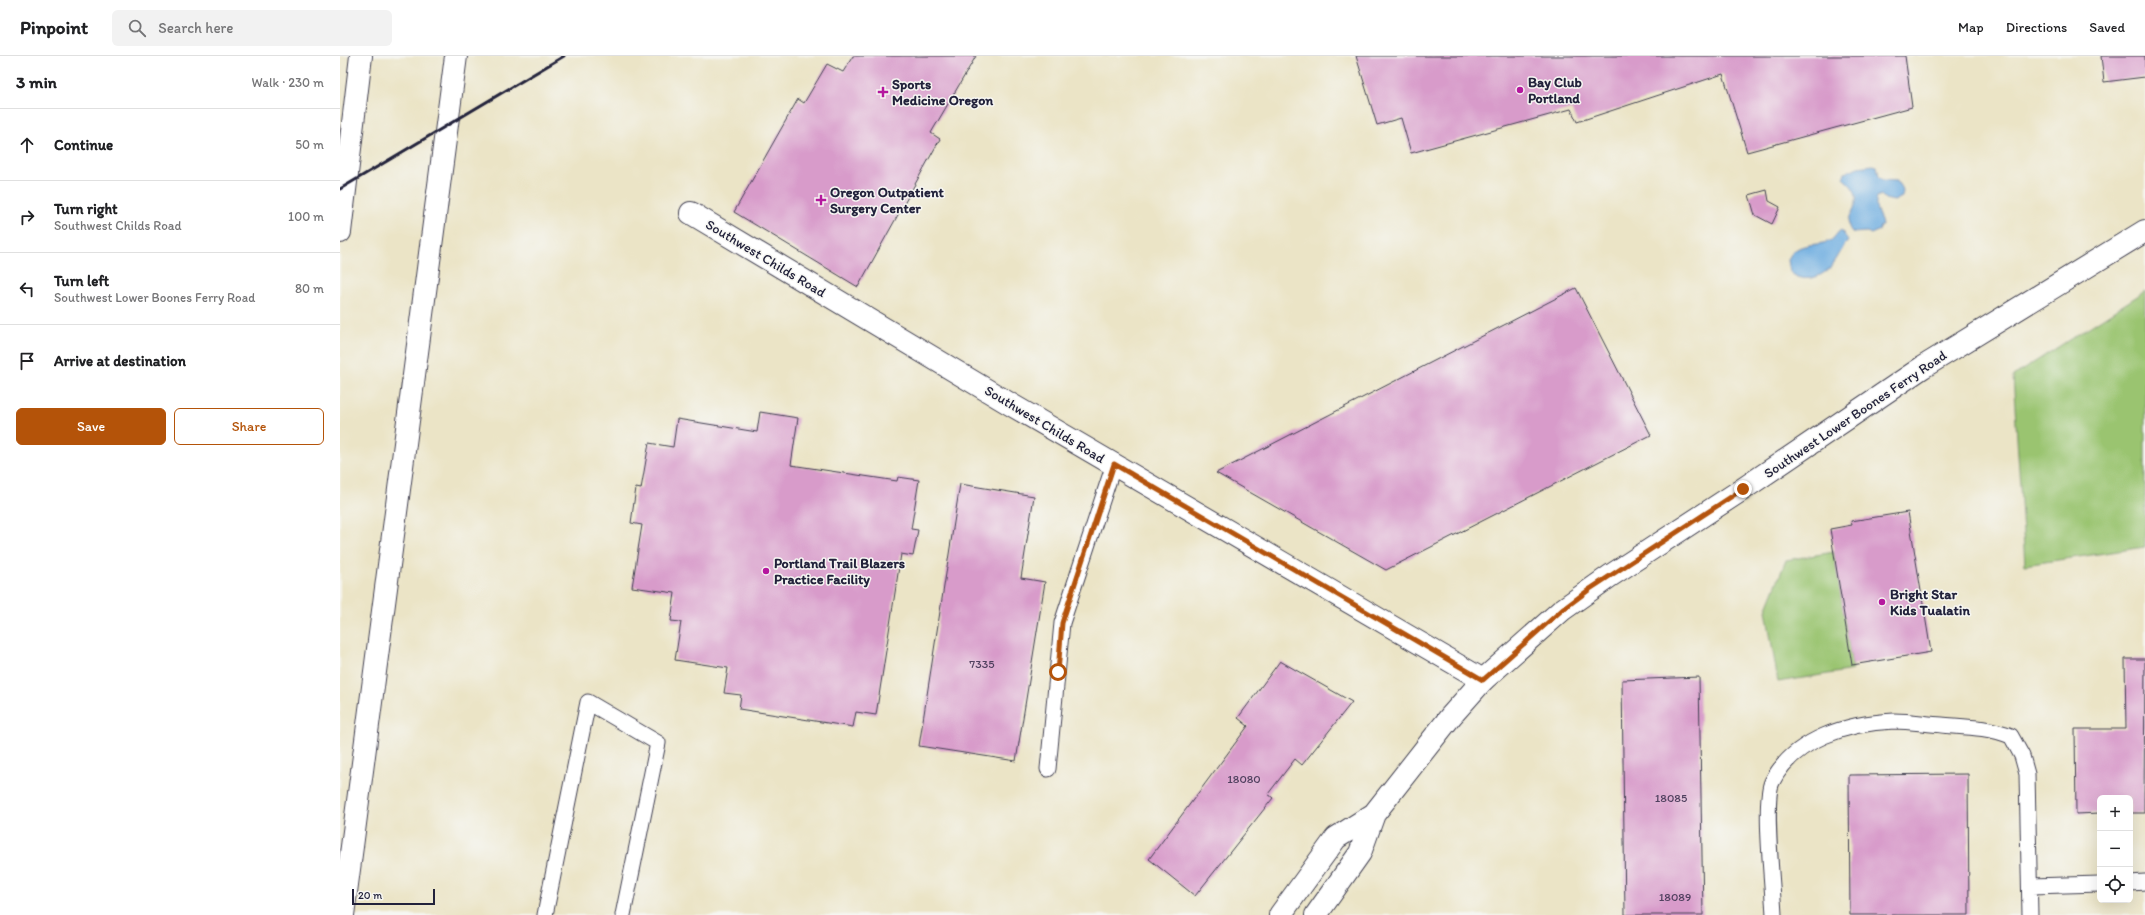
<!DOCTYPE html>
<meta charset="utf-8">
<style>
:root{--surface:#fff;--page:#f2f2f2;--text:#202124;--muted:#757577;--line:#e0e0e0;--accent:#b45309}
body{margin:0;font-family:Itim,sans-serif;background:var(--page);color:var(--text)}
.controls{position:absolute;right:12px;bottom:12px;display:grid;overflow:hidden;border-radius:6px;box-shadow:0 4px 16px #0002}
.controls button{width:36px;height:36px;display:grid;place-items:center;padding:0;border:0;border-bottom:1px solid var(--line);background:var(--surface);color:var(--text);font:20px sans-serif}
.scale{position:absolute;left:12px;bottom:10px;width:83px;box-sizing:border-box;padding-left:4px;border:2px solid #22223b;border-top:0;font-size:11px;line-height:14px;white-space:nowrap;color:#22223b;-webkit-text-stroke:3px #f6f6f2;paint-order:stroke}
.stop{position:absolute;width:12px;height:12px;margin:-9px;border:3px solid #b45309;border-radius:50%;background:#fff}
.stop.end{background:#b45309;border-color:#fff;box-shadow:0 1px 4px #0008}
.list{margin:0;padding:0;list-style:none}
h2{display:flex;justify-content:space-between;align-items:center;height:52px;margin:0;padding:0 16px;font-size:17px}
h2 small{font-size:13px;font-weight:400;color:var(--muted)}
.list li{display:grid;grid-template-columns:26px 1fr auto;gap:12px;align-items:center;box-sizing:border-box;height:72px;padding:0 16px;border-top:1px solid var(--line)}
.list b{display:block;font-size:15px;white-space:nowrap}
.list p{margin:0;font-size:13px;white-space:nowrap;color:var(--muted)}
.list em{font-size:13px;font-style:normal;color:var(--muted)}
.actions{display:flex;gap:8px;padding:12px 16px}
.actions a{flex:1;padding:9px 0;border:1px solid var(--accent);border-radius:6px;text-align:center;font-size:14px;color:var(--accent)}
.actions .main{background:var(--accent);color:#fff}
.icon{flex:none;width:22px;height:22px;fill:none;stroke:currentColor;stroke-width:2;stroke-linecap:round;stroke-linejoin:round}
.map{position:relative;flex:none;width:1805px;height:859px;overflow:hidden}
header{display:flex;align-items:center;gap:24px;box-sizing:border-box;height:56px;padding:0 20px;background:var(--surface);border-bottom:1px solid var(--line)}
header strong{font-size:19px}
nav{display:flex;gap:22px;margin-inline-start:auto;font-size:14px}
.search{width:280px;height:36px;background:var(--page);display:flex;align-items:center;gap:10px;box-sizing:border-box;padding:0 14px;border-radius:6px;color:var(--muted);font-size:15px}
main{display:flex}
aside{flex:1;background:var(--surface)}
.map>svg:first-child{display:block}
.green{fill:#9ac470;stroke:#5e7356}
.water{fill:#6cace0;stroke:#47678e}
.building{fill:#d89bca}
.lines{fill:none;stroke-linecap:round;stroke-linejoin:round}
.service-casing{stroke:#403f50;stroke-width:17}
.minor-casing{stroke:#403f50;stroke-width:24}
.secondary-casing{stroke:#403f50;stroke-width:24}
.motorway-casing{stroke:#403f50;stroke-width:24}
.service{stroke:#fff;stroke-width:15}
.minor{stroke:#fff;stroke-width:22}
.secondary{stroke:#fff;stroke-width:22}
.motorway{stroke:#fff;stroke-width:22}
.rail{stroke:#22223b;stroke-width:3}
.route{stroke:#b45309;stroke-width:5}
.poi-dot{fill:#b5179e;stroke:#f6f6f2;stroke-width:1.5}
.labels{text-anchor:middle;stroke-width:3;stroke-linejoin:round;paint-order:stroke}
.number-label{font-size:12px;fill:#50405f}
.poi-label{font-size:14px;font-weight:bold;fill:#22223b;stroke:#f6f6f2;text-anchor:start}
.street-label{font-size:14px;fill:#22223b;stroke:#f6f6f2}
</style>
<header>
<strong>Pinpoint</strong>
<div class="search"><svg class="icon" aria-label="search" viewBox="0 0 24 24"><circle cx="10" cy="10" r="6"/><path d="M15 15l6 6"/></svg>Search here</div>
<nav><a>Map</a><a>Directions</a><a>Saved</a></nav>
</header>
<main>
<aside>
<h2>3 min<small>Walk · 230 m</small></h2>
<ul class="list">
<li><svg class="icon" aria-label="ahead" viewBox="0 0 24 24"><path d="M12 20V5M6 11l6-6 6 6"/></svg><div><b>Continue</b></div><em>50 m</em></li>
<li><svg class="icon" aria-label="right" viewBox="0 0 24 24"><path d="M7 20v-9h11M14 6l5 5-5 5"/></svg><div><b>Turn right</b><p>Southwest Childs Road</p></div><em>100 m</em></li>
<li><svg class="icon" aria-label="left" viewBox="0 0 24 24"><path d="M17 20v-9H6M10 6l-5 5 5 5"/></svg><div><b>Turn left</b><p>Southwest Lower Boones Ferry Road</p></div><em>80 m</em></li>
<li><svg class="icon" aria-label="arrive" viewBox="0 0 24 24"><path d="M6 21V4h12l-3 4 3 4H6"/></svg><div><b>Arrive at destination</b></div></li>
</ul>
<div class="actions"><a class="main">Save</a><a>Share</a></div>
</aside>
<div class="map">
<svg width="1805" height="859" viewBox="0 0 1805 859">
<rect width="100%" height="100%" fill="#f6f6f2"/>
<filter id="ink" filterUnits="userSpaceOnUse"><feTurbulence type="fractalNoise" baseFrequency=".025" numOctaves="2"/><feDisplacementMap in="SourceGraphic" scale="8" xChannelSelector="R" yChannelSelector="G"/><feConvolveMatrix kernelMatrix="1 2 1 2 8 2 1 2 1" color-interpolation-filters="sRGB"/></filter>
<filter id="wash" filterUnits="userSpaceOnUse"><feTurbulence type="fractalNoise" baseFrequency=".012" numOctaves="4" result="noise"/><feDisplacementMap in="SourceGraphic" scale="16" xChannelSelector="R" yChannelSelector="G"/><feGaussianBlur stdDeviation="0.9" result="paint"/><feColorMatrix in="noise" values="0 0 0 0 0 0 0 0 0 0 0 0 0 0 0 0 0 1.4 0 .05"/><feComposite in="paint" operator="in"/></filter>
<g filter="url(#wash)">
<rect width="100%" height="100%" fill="#ebe4c6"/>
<path class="green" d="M1805,235v256l-120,18 -12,-189z
M1494,496l19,118 -75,12 -12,-72 20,-50z"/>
<path class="water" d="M1533,109l4,1 2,10 4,4 14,1 6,10 -1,6 -8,4 -9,-2 -4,-4 -4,2c-4,14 4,17 5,29h-2l-1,3 1,1 -9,4 -4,-2 -14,1c-13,-13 6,-23 3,-37 -1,-8 -8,-13 -13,-18l2,-5 13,-6z
M1501,174l7,10c-6,8 -9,16 -15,24 -10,14 -30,20 -43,8l-2,-12c7,-19 27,-13 42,-19 5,-3 6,-8 11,-11z"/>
<g id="blocks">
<path class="building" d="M513,0h123l-45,77 9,6 -82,148 -124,-75 64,-113 6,4 23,-39 16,8z
M1016,0h549l7,51 -165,45 -24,-78 -146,48 -6,-13 -160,44 -10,-35 -24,7z
M1761,0h44v21l-41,5z
M1427,134l2,11 11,6 -8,17 -17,-9 -6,-20z
M1236,232l75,147 -265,135 -170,-97z
M420,356l38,6 -7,47 106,16 1,-4 21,3 -8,49 7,1 -5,26 -12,-2 -25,161 -20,-3 -3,15 -114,-18 2,-14 -17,-2 4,-25 -53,-8 6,-38 -10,-1 4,-28 -43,-6 10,-62 -11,-2 5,-35 5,1 8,-46 24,4 4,-28 80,13z
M620,428l74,12 -13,82 24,4 -29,179 -97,-15z
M1568,456l23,140 -79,13 -22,-136 22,-4 -1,-4z
M1785,603h20l-1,154h-14v-15h-30v15l-24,1 -1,-85h51z
M940,605l72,41 -50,63 -7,-6 -27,35 5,4 -78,98 -46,-37 99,-133 -10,-8z
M1359,621l4,238h-78l-3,-235z
M1628,718l1,141h-119l-1,-140z"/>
</g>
</g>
<g filter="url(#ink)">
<use href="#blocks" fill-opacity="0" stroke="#403f50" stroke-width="1"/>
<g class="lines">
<defs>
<path id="service" d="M708,713l14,-146 52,-159
M1790,827l15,-1
M1691,830l69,-2
M205,859l43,-213 70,41 -35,172
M1434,859c-1,-26 -11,-114 -2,-133 22,-44 77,-59 122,-61 16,0 32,3 48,4 24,2 46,2 69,11l11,20 5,18 3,141"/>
<path id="minor" d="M351,157l319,191 473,276"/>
<path id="secondary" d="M940,859l56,-77 38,-24
M976,859l44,-62 14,-39 77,-98 32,-36 79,-70 48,-34 133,-87 180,-122 222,-136"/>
<path id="motorway" d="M0,176l21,-176
M3,859l113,-859"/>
</defs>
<use href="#service" class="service-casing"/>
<use href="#minor" class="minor-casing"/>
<use href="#secondary" class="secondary-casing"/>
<use href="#motorway" class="motorway-casing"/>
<use href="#service" class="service"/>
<use href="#minor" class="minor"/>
<use href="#secondary" class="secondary"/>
<use href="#motorway" class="motorway"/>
<path class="rail" d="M0,133l224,-133"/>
</g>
</g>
<g class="lines" filter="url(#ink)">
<path class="route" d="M718,616l4,-49 52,-159 369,216 79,-70 28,-21 153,-100"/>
</g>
<g class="poi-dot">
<circle cx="1180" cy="34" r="4"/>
<path d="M541 30h4v4h4v4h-4v4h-4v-4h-4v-4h4z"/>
<path d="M479 138h4v4h4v4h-4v4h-4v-4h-4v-4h4z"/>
<circle cx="426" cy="515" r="4"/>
<circle cx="1542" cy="546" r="4"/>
</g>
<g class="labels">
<g class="number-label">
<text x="642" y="612">7335</text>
<text x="904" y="727">18080</text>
<text x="1331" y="746">18085</text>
<text x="1335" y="845">18089</text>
</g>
<g class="poi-label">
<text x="1188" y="31">Bay Club<tspan x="1188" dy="16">Portland</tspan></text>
<text x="552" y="33">Sports<tspan x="552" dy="16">Medicine Oregon</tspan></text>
<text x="490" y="141">Oregon Outpatient<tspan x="490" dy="16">Surgery Center</tspan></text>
<text x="434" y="512">Portland Trail Blazers<tspan x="434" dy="16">Practice Facility</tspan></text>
<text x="1550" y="543">Bright Star<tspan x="1550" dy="16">Kids Tualatin</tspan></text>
</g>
<g class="street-label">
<text transform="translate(426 202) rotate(31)" y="5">Southwest Childs Road</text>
<text transform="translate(1515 358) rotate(-34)" y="5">Southwest Lower Boones Ferry Road</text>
<text transform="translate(705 368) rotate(31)" y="5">Southwest Childs Road</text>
</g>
</g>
</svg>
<div class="controls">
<button>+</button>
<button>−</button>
<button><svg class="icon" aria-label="locate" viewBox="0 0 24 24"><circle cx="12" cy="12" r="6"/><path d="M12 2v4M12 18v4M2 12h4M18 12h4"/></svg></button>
</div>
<div class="scale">20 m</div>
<div class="stop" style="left:718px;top:616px"></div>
<div class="stop end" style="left:1403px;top:433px"></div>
</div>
</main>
